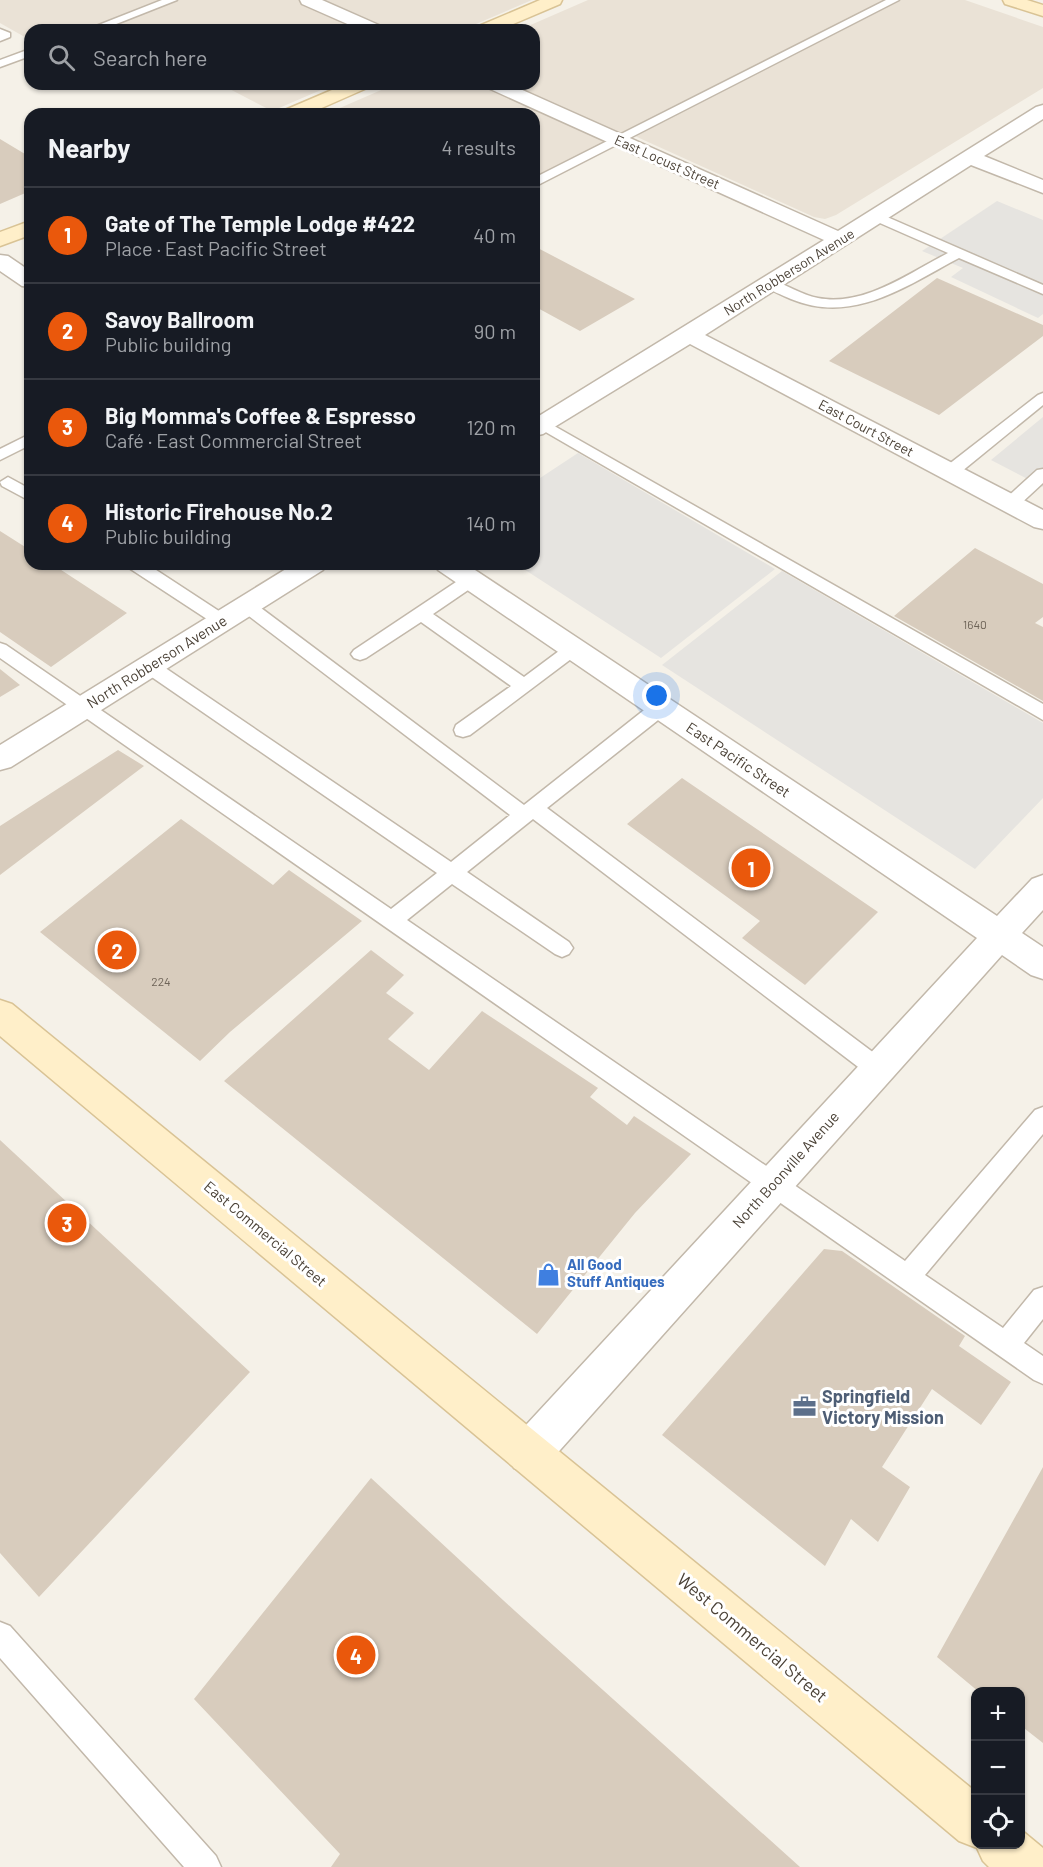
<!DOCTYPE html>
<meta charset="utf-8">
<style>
:root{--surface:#171b24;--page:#20242c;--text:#f1f3f6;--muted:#9ea1a6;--line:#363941;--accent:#ea580c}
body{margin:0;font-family:Barlow,sans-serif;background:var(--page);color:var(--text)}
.controls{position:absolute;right:18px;bottom:18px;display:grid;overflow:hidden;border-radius:12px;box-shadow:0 2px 4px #0004}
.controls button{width:54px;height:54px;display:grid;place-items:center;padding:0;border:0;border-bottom:2px solid var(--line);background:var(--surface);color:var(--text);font:30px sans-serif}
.you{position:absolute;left:657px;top:696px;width:21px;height:21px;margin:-15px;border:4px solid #fff;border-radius:50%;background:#1a73e8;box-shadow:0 0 0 9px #1a73e833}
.badge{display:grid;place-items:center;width:39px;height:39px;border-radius:50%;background:var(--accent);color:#fff;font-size:20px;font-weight:700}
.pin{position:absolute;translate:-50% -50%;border:3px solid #fff;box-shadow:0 2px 6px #0006}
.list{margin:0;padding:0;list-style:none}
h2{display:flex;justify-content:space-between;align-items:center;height:78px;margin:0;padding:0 24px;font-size:26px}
h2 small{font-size:20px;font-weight:400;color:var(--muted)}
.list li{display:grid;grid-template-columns:39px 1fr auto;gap:18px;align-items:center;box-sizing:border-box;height:96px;padding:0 24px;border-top:2px solid var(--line)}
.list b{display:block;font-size:22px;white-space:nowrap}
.list p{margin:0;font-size:20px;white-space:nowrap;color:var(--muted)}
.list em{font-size:20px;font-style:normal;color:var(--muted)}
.icon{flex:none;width:33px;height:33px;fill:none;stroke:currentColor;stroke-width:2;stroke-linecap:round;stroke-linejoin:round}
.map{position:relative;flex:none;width:1043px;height:1867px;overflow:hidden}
.search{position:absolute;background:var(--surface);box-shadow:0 2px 4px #0004;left:24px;top:24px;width:516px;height:66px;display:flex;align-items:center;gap:15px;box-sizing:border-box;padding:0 21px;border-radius:18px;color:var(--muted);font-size:22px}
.panel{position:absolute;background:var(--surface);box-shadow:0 2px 4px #0004;left:24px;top:108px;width:516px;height:462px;border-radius:18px}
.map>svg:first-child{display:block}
.residential{fill:#eae2d6}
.parking{fill:#e6e4e0}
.building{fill:#d8ccbd}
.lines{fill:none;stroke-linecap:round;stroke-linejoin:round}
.lane-casing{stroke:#c2b8aa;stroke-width:3}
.street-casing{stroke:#c2b8aa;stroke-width:3}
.secondary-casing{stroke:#d9c395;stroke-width:3}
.lane{fill:#fff;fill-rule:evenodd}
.street{fill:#fff;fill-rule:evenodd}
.secondary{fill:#ffefc9;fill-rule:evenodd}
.labels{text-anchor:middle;stroke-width:6;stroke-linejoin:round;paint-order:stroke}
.number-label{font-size:12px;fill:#6e6458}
.far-street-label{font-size:14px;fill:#4a4136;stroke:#fff}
.street-label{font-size:15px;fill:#4a4136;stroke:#fff}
.shop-label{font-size:15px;font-weight:bold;fill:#366cbe;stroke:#fff;text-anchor:start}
.near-service-label{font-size:18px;font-weight:bold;fill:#4e5e75;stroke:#fff;text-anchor:start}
.near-street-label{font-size:18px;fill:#4a4136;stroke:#fff}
</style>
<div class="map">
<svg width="1043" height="1867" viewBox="0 0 1043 1867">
<rect width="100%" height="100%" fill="#f5f1e8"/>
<path class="residential" d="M0,0h532l-70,30h-344l-13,-7 -20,7h-55v10l-30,-17z
M588,0h377l78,27v61l-207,127 -11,4 -11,-2 -188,-85 -92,46v-64h-208l69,-30h139v-54h-15z
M220,84h115l-63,27z"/>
<path class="parking" d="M997,201l46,19v94l-5,4 -87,-41 12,-9 -41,-17z
M1043,417v70l-52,-27z
M578,453l197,116 -114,89 -145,-94h18v-82z
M782,571l261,152v75l-68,71 -313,-204z"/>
<path class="building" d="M0,139l30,18v34l-30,13z
M534,246l101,53 -55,32 -46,-25z
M937,278l106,47v11l-104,79 -110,-54z
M0,531l30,19v14h22l75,49 -76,54 -51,-35z
M975,548l68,36v33l-8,6 8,4v74l-149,-85z
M0,669l20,16 -20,12z
M118,750l26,16 -144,109v-49z
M682,778l196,134 -73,73 -63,-47 18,-17 -133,-97z
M181,819l92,66 16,-15 73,51 -132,111 -30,29 -160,-129z
M371,950l33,25 -18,18 28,20 -26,26 41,31 53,-59 116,77 -8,9 37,28 7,-9 57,38 -56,59 -98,121 -313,-253z
M0,1140l250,232 -211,225 -39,-44z
M824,1249l18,2 123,85 -6,10 52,36 -30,43 -49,-36 -50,78 28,20 -32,55 -27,-23 -26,47 -163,-131z
M1043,1467v276l-23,-18v-33h-41l-42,-35z
M371,1478l144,133 285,256h-469l9,-13 -146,-155z"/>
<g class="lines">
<defs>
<path id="lane" d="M162,0h15l-76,30h-15z
M886,0h13l-365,187v-9z
M0,29l10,4v4l-10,4z
M30,49v7l-30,11v-7z
M878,213l165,72v9l-84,-36c-53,28 -106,67 -168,41 -9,-4 -21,-8 -28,-15l7,-4c17,4 31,15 48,18 46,9 91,-25 130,-45l-75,-33 -2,-3z
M1043,393v12l-87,71h-12l-2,-4 2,-4 94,-73z
M542,419l501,285v16l-506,-293 -3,-3z
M30,434v11l-30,15v-11z
M1043,469v14l-27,25h-12l-2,-4 2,-4 33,-30z
M8,477l22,12v12l-28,-15 -2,-4z
M127,564h20l81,53 3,4 -3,4h-12l-87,-57z
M471,574l6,2 3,4 -3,4 -44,30 91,63 43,-32 6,-2 6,2 3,4 -3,4 -109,82 -7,2 -7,-2 -2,-5 2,-5 55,-39 -90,-64 -55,36 -6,2 -6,-2 -3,-4 3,-4 111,-74z
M247,600l6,2 271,203 129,-102 7,-2 7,2 2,5 -2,5 -120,95 339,254 3,7 -3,7 -8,3 -8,-3 -337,-257 -66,53 102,70 4,6 -4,6 -7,3 -7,-3 -103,-70 -45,36 498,341 130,-151 8,-3v27l-118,141 78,53 31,-38 9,-3v32l-19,24 19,13v28l-9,-4 -1034,-722v-15l6,2 385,264 46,-36 -294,-202 -3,-5 3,-5 6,-1 6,1 296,201 59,-47 -269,-205 -3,-4 3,-4z
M0,1622l10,4 206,230 5,11h-37l-184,-209z"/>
<path id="street" d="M300,0h22l59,26 3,4h-23l-59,-26z
M485,84h24l329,147 198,-124 7,-2v14l-59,37 59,24v13l-72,-28 -266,170 338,175v19l-9,-2 -344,-183 -147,90 -9,2v-17l290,-179 -336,-152z
M0,255l8,1 22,15v16l-8,-1 -22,-15z
M294,564h33l-4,6 -312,197 -11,3v-25z
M434,564h32l531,352 35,-37 11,-4v35l-21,23 21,14v32l-12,-4 -29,-20 -458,513 -15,6 -15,-6 -6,-15 6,-15 463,-500 -539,-368z"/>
<path id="secondary" d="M540,0h22l-2,4 -61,26h-23l3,-4z
M1003,0h24l16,5v11l-38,-12z
M346,84h24l-3,4 -59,26h-25l2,-4z
M30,221v14l-30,11v-14z
M0,1000l12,4 964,788v52h44v-15l23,19v19h-54l-6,-6 -6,-13 -18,-7 -959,-805z"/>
</defs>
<use href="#lane" class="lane-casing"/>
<use href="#street" class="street-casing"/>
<use href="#secondary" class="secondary-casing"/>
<use href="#lane" class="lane"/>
<use href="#street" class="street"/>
<use href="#secondary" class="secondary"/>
</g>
<defs>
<symbol id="shop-bare" viewBox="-9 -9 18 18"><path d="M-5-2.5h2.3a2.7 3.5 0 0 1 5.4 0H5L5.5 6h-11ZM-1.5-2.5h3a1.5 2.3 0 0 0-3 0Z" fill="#3f7fe0" stroke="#fff" stroke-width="2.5" paint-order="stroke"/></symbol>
<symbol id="office-bare" viewBox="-9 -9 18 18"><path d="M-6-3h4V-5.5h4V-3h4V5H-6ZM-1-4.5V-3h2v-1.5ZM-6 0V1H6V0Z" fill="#5c6f8a" stroke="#fff" stroke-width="2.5" paint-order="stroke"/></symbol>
</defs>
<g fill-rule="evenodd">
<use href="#shop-bare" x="532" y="1258" width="33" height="33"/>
<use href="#office-bare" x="788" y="1390" width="33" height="33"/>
</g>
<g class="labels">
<g class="number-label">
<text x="975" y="629">1640</text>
<text x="161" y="986">224</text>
</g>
<g class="far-street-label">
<text transform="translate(667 162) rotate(24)" y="5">East Locust Street</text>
<text transform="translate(789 272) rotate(-32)" y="5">North Robberson Avenue</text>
<text transform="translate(866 428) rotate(28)" y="5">East Court Street</text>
</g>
<g class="street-label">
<text transform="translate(157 662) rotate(-32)" y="5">North Robberson Avenue</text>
<text transform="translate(738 760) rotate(34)" y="5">East Pacific Street</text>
<text transform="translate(786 1170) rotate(-48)" y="5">North Boonville Avenue</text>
<text transform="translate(265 1234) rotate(40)" y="5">East Commercial Street</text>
</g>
<g class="shop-label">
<text x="567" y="1270">All Good<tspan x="567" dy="17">Stuff Antiques</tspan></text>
</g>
<g class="near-service-label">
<text x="822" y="1403">Springfield<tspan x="822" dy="21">Victory Mission</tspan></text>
</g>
<g class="near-street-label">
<text transform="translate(752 1638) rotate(40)" y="6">West Commercial Street</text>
</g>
</g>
</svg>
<div class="controls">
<button>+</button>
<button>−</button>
<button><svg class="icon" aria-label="locate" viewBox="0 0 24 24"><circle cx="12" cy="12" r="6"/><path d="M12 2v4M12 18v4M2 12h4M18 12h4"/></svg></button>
</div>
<div class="you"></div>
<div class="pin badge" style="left:751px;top:868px">1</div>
<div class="pin badge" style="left:117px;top:950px">2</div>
<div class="pin badge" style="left:67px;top:1223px">3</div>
<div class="pin badge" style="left:356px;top:1655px">4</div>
<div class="search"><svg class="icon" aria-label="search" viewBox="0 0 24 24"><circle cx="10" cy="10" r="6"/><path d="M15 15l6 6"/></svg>Search here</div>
<section class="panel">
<h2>Nearby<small>4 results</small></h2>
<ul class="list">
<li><span class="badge">1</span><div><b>Gate of The Temple Lodge #422</b><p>Place · East Pacific Street</p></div><em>40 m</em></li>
<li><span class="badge">2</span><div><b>Savoy Ballroom</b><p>Public building</p></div><em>90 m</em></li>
<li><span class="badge">3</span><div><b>Big Momma's Coffee &amp; Espresso</b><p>Café · East Commercial Street</p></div><em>120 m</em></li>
<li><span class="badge">4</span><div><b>Historic Firehouse No.2</b><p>Public building</p></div><em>140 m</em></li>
</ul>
</section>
</div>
